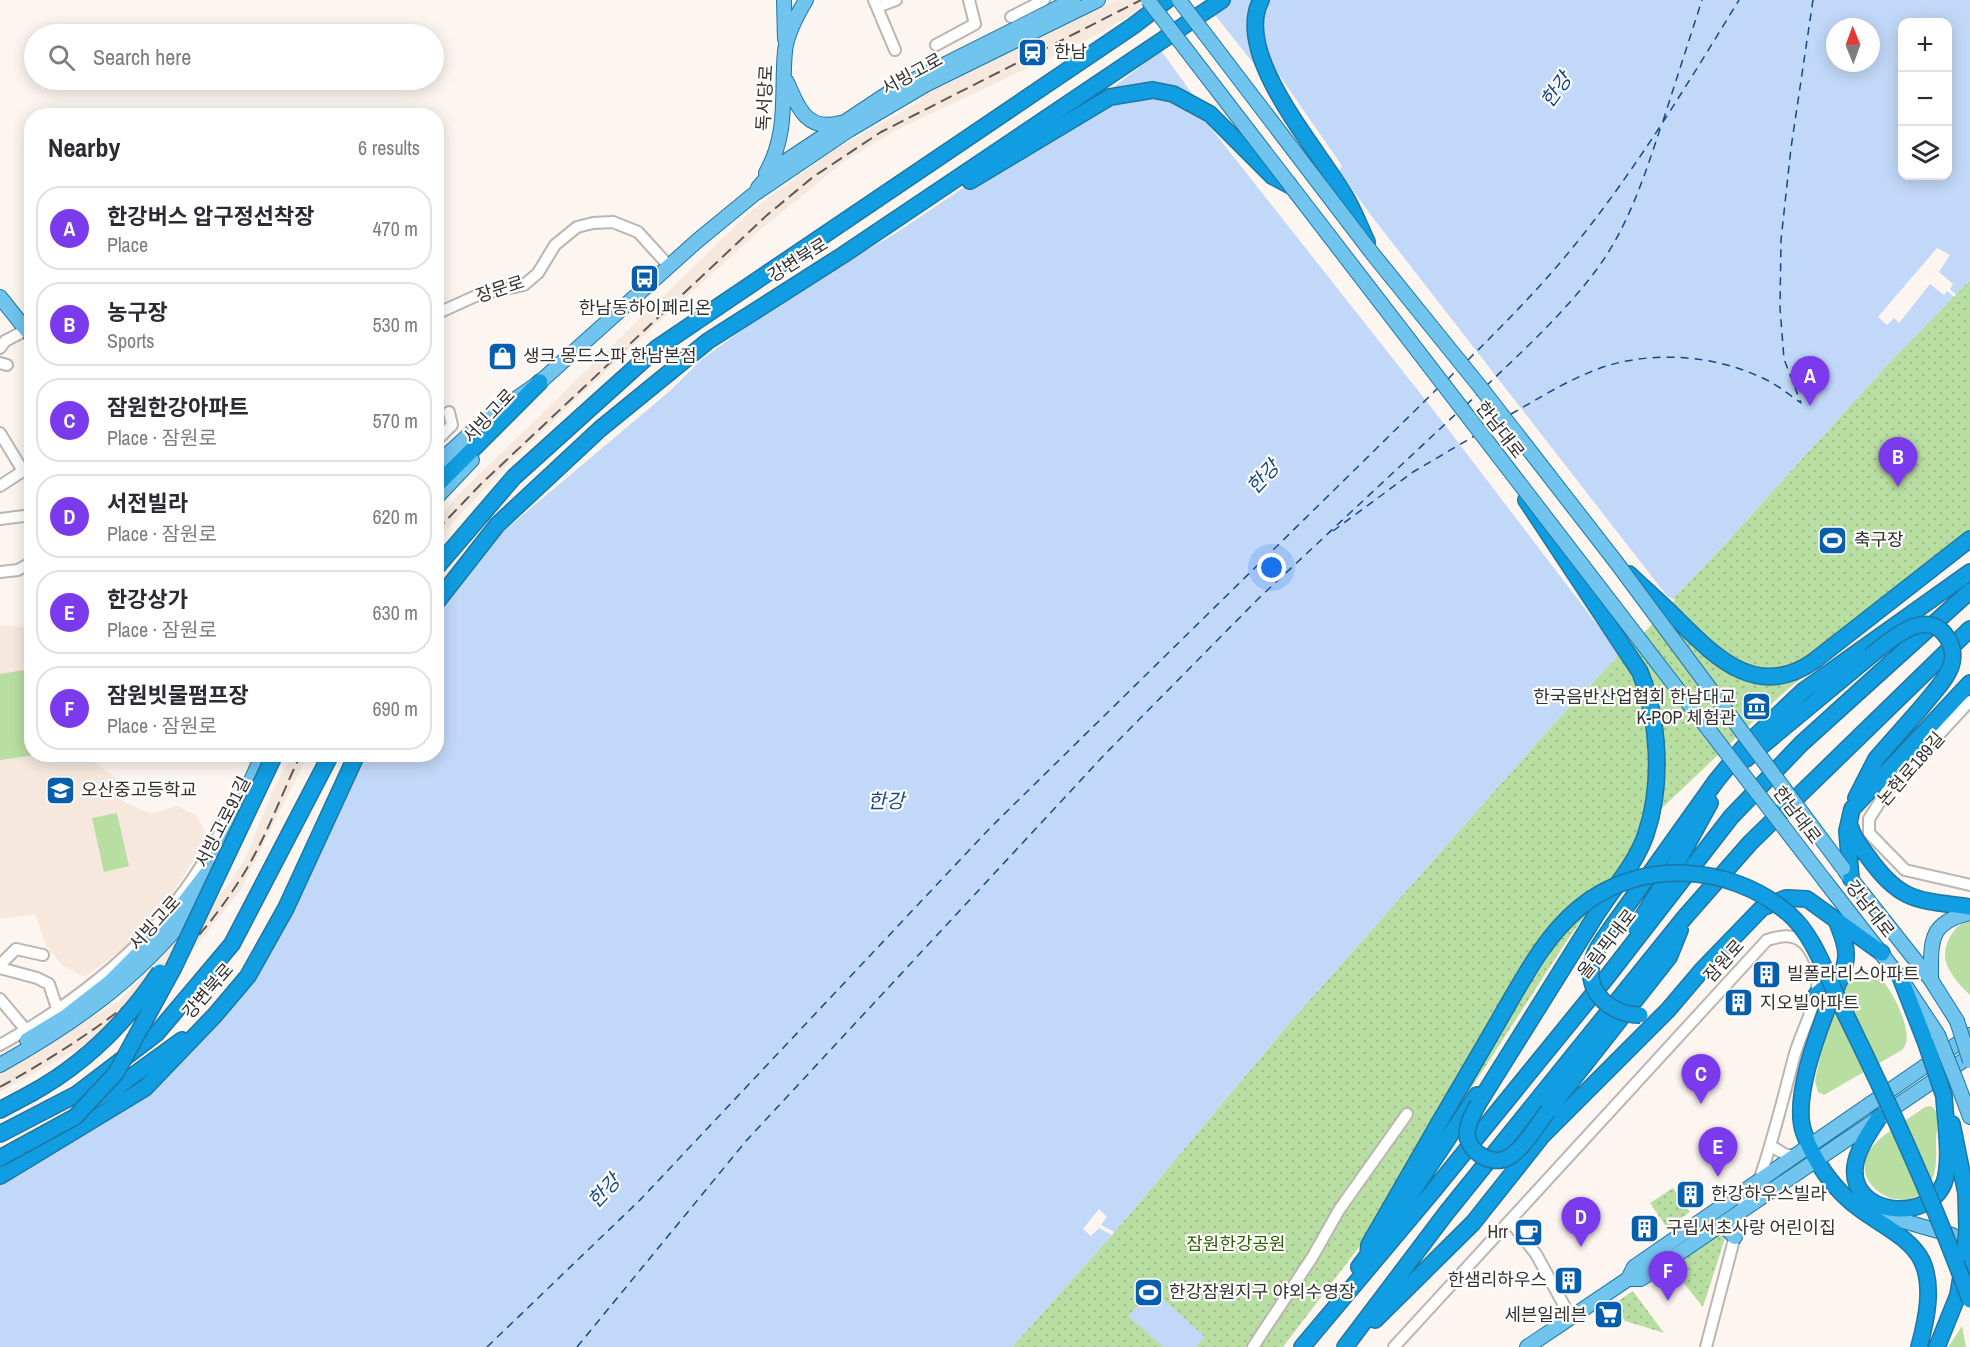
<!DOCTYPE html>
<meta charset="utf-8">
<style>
:root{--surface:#fff;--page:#f2f2f3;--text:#2b2b33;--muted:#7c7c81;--line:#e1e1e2;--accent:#7c3aed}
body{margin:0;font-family:"Archivo Narrow","Noto Sans KR",sans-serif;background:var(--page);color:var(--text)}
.controls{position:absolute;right:18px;top:18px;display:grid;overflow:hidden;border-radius:12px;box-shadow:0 3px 15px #0003}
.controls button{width:54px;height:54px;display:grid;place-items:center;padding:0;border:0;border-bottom:2px solid var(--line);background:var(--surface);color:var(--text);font:30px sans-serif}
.compass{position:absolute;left:1826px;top:18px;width:54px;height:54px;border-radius:50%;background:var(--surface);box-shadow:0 3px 15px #0003;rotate:359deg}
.you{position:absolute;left:1272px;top:568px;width:21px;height:21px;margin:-15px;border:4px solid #fff;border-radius:50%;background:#1a73e8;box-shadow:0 0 0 9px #1a73e833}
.badge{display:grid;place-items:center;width:39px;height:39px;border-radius:50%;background:var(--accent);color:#fff;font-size:20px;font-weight:700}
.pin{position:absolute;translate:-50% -50px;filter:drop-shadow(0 2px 3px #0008)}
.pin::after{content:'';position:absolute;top:32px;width:21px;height:18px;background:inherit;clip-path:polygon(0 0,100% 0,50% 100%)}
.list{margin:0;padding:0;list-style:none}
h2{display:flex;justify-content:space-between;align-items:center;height:78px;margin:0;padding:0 24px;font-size:26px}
h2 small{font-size:20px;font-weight:400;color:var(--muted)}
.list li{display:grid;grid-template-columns:39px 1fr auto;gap:18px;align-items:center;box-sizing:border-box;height:84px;margin:0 12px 12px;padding:0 12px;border:2px solid var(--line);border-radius:24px}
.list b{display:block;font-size:22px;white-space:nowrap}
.list p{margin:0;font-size:20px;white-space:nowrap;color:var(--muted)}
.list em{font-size:20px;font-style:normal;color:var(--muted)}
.icon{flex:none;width:33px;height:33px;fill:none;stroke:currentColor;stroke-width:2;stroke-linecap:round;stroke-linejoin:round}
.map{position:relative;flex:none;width:1970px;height:1347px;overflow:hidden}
.search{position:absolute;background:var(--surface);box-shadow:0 3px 15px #0003;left:24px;top:24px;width:420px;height:66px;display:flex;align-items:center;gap:15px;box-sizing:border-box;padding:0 21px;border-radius:33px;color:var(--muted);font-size:22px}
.panel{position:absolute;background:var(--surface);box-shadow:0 3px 15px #0003;left:24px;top:108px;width:420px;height:654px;border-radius:24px}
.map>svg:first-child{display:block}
.built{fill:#f6e8dd}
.grass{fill:#b8dea2}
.park{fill:url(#park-dots)}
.water{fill:#c2d8f8;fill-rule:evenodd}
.pier{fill:#fdf5f0}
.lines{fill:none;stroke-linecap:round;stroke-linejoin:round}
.ferry{stroke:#15488a;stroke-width:1.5;stroke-dasharray:8 6;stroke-linecap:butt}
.minor-casing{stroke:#bcb5b0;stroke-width:14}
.major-casing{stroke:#1d77a3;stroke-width:16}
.highway-casing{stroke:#1d77a3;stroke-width:18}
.minor{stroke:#fff;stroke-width:10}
.major{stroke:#70c4ee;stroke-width:14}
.highway{stroke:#119de2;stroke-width:15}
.rail{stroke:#5d5956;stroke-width:2;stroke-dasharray:12 6;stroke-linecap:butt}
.major-bridge-casing{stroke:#1d77a3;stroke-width:16;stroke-linecap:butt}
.highway-bridge-casing{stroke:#1d77a3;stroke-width:18;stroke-linecap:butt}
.major-bridge{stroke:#70c4ee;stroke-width:14}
.highway-bridge{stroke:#119de2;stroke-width:15}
.labels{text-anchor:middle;stroke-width:4.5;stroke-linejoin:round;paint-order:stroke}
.poi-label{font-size:18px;fill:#34312f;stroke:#fff;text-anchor:start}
.street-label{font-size:18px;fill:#34312f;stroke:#fff}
.park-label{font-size:18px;fill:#305d02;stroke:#fff}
.water-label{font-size:20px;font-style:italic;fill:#15488a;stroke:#fff}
</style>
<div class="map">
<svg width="1970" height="1347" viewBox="0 0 1970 1347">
<defs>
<pattern id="park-dots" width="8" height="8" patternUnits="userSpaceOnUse" patternTransform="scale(1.5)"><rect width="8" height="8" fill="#b8dea2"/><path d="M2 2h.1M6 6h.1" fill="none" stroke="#9fbf8c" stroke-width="1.8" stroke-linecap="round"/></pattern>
</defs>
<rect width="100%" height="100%" fill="#fdf5f0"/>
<path class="built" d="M1116,0h35l-23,17 -45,25 -189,89 -52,32 -83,68 -98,89 -146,137 -78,82v-19l22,-26 293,-284 80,-59 89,-50 -2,-7z
M0,625l31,3 1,126 59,1 2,6 23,17 8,24 27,12 26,-8 20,10 11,22 -48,74 -22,26 -52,38 -6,-1 -18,-10 -15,-18 -12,-33 -35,5z
M292,755h16l-68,136 -54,68 -55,50 -48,37 -83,46v-20l118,-70 77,-79 36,-42 14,-22 29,-71z"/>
<path class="grass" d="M31,669l1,85 4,1 -36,5v-86z
M117,813l12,53 -25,6 -12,-54z
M1970,920v75c-8,-7 -19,-20 -23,-30 -7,-17 6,-41 23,-45z
M1866,970c4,2 10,4 13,7 13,11 38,60 23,73l-78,45 -6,-3 -3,-11c6,-30 17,-79 35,-104 4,-6 9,-7 16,-7z
M1931,1106c9,5 6,24 5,34 0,14 2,33 -7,45 -24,37 -87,-3 -56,-39 13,-15 36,-27 52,-39z
M1962,1326l4,21h-18z"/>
<path class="park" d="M1970,280v251l-190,165 -121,115 -93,131 -143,221 -140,184h-271l100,-112 179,-214 267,-302 165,-173 164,-181z
M1673,1188l17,24 -23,16 -17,-25z
M1723,1227l4,5 -24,75 -33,-41z
M1633,1291l31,42 -39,-12 -11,-17z"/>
<path class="water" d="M1227,0h743v280l-83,85 -164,181 -165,173 -267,302 -179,214 -100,112h-1012v-163l173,-115 45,-45 37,-49 26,-41 82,-179 73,-1 1,-140 36,-50 26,-29 172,-145 30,-30 51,-37 67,-45 77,-45 215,-144zM1902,22h46v154h-46zM1835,27h36v36h-36z
M1152,1289l53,48 -9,10h-33l-35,-31z"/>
<path class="pier" d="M1211,10l54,68 12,-6 65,94 -3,5 31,43 297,382 8,4 -53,56 -13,-24 -7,-1 -167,-219 -225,-285 4,-3 -54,-75z
M1937,248l13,7 -11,17 14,12 -3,5 6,6 -2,2 -7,-6 -3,4 -14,-11 -31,39 -5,-5 -7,7 -9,-8z
M1099,1209l8,8 -6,8 13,7 -2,3 -13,-7 -8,8 -8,-7z"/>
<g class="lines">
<path class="ferry" d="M1663,121l39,-121
M1468,360c29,-29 58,-58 85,-89 72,-83 129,-178 186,-271
M1448,379l10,-10
M1486,386c39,-37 79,-74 111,-117 31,-42 48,-94 64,-143
M1466,405l12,-11
M1511,414c25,-14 50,-30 77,-41 51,-23 119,-20 170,3 16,6 29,17 43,27l-17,-44 -4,-51 1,-68 10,-92 22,-148
M1485,430l14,-9
M1333,531l80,-59 63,-37
M487,1347l153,-147 351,-373 447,-439
M577,1347l169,-206 360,-388 152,-154 200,-187"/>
<defs>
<path id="minor" d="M874,0l21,50
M877,7l19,-7
M1011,17l33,-17
M936,45l39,-21 -6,-24
M436,314l44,-20 44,-9 14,-12 17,-28 22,-18 16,-4 20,-1 25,10 31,34
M0,348l5,-7 21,-11
M0,363l7,2
M0,433l23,38 -23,15
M436,441l16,-16 -3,-13
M0,519l32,-4
M0,572l18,-2 14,-8
M1970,701l-84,91 -17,27v14l36,37 65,15
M248,754l7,2
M0,965l16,-16 27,6
M0,968l37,10 12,6 9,27
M0,999l26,31
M0,1045c95,-53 180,-124 226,-225
M1771,1146l15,9h11
M1510,1221l26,33 35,64
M1253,1347l60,-91 26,-46 68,-96
M1394,1347l373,-407c16,-5 30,-7 41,8 25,34 -5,75 -14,109 -11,42 -21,83 -35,124
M1706,1347l41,-157"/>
<path id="major" d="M784,0l1,39
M787,82c11,26 20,50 53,41
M766,173c23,-40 15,-79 19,-122 2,-18 12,-36 21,-51
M758,188l16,-19 116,-77 183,-92
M0,297l32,40
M436,465l48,-44 56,-39 157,-141 56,-46 96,-65 76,-45 173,-85
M436,498l36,-38
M1845,871l86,109 26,41
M1825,881l76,98 37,56
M1931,980c0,-38 -3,-58 39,-67
M27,1040l38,-23 45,-35 56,-56 47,-61 50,-111
M0,1065c80,-45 149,-94 203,-171
M1958,1085l12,32
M1865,1210l87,25 18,10
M1722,1224l13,13
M1628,1279h13l329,-223
M1527,1347l101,-68 6,-12 336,-232"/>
<path id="highway" d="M1261,0c-29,55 58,150 84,196 9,15 15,31 22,46
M970,181l140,-84 43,-7 20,4 37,20 62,62 17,9
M436,486l104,-104
M436,568l78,-91 143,-129 476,-322 34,-26
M1629,574c17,16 34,31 50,47 38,38 80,79 135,40l156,-122
M436,603l61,-78 103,-96 108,-88 135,-86 379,-255
M1746,759l124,-103
M1856,798l20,-39 45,-51
M1850,826c3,12 12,23 19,32 32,45 50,42 101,49
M1851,879l-4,-48 5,-22 118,-126
M1837,922c4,11 10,23 9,35 -1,16 -11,32 -17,47 -12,31 -37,96 -25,129 10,29 31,58 56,76 20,15 51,29 62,52 12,26 4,60 -3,86
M1614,924l102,-143 27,-33 60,-57 167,-119
M1636,927l46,-73 28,-51
M1901,979l25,64
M1816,995l24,-21
M90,1102l23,-12 69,-50
M1478,1104c39,-63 79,-126 118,-189 17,-27 40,-51 50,-81 17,-50 13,-114 -6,-162l-114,-172
M0,1110l30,-16
M1548,1111l121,-154 11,-27
M1879,1117c-9,15 -22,32 -24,50 -5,48 72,57 89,16 8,-22 1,-64 0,-87
M1952,1124l14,69 1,36
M0,1134l77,-40 80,-61 75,-89 99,-190
M0,1176l145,-88 70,-73 33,-39 38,-68 71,-154
M1382,1237l95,-142
M1359,1267l9,-12 1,-10 73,-127
M1375,1320l98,-97 69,-87 126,-126 34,-40 60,-62 24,-10 21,1 75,54
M1302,1347l131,-156 174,-214 124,-160 70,-73 169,-153
M1345,1347l102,-135 238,-295 65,-74 220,-214
M1937,1347l21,-52 7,-42"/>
</defs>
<use href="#minor" class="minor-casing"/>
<use href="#major" class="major-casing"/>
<use href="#highway" class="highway-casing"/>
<use href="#minor" class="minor"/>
<use href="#major" class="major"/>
<use href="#highway" class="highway"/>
<path class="rail" d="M436,531l45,-47 285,-268 47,-39 68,-45 260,-132
M0,1087c102,-57 184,-115 246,-217 22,-37 36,-77 55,-116"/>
<defs>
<path id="major-bridge" d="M1148,0l677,881
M1179,0l193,253 109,135 135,174 227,306
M1957,1021l13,40
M1938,1035l20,50"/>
<path id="highway-bridge" d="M1870,656c19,-15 58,-52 78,-17 5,8 6,19 3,27 -6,16 -20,29 -30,42
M1614,924c-7,10 -16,21 -20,32 -13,33 15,59 46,59
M1926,1043l18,53
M30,1094c55,-30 96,-71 130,-122
M1478,1104c-5,10 -11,19 -11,31 2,18 26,32 42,22 16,-10 28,-32 39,-46
M1442,1118c21,-36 43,-73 64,-110 21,-36 40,-72 72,-99 60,-51 151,-46 210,4 26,22 38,61 52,90 48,97 93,196 130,297
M0,1158l75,-41 41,-44 58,-106 101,-213
M1965,1253l2,-24"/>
</defs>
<use href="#major-bridge" class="major-bridge-casing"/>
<use href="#highway-bridge" class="highway-bridge-casing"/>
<use href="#major-bridge" class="major-bridge"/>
<use href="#highway-bridge" class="highway-bridge"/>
</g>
<defs>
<symbol id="station-square" viewBox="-11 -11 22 22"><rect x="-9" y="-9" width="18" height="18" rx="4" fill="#065eac" stroke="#fff"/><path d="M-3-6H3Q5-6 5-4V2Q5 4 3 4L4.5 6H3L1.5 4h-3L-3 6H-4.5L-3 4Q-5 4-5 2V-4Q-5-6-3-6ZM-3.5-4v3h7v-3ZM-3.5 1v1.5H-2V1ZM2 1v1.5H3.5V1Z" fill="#fff"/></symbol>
<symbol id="bus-square" viewBox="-11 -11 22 22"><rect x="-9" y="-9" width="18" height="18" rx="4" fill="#065eac" stroke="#fff"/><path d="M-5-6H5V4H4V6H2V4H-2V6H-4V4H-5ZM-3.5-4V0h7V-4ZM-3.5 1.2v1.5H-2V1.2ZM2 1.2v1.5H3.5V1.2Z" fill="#fff"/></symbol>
<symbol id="shop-square" viewBox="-11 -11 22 22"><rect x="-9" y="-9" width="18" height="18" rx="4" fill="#065eac" stroke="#fff"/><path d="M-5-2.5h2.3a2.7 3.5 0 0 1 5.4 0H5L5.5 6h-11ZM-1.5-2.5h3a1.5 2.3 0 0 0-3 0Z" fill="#fff"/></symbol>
<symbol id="stadium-square" viewBox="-11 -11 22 22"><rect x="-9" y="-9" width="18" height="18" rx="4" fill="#065eac" stroke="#fff"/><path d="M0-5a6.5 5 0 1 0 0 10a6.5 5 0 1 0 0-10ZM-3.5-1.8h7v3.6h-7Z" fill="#fff"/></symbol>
<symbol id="museum-square" viewBox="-11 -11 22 22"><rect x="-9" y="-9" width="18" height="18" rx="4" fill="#065eac" stroke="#fff"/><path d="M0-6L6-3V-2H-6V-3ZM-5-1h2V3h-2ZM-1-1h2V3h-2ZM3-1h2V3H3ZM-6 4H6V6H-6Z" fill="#fff"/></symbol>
<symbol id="school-square" viewBox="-11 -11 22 22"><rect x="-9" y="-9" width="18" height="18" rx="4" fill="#065eac" stroke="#fff"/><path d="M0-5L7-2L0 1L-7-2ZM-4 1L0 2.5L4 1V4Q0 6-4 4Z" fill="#fff"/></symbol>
<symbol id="building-square" viewBox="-11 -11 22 22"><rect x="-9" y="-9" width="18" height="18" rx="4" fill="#065eac" stroke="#fff"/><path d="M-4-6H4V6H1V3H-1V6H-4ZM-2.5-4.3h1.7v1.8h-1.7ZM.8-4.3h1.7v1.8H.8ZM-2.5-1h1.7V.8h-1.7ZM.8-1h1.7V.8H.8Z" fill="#fff"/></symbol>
<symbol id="cafe-square" viewBox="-11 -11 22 22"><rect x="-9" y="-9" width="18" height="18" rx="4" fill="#065eac" stroke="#fff"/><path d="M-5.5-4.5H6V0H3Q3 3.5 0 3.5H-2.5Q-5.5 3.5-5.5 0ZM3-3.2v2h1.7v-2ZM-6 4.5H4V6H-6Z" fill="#fff"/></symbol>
<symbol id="supermarket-square" viewBox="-11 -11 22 22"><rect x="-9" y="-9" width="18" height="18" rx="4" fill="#065eac" stroke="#fff"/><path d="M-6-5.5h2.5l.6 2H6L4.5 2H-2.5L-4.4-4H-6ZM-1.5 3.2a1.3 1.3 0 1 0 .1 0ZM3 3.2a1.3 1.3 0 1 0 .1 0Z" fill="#fff"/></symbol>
</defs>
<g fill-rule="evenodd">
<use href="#station-square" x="1016" y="36" width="33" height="33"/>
<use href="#bus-square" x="628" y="262" width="33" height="33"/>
<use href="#shop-square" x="486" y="340" width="33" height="33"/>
<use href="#stadium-square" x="1816" y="524" width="33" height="33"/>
<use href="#museum-square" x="1740" y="690" width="33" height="33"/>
<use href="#school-square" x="44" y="774" width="33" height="33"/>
<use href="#building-square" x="1750" y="958" width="33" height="33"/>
<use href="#building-square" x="1722" y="986" width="33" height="33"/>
<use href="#building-square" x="1674" y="1178" width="33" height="33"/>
<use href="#building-square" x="1628" y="1212" width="33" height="33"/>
<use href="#cafe-square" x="1512" y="1216" width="33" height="33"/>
<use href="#building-square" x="1552" y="1264" width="33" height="33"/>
<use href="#stadium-square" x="1132" y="1276" width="33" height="33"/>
<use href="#supermarket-square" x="1592" y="1298" width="33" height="33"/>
</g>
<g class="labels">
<g class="poi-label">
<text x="1054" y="58">한남</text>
<text x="645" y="314" text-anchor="middle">한남동하이페리온</text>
<text x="523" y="362">생크 몽드스파 한남본점</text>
<text x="1854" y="546">축구장</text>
<text x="1736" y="703" text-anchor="end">한국음반산업협회 한남대교<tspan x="1736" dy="21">K-POP 체험관</tspan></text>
<text x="81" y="796">오산중고등학교</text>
<text x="1787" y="980">빌폴라리스아파트</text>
<text x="1760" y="1009">지오빌아파트</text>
<text x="1711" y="1200">한강하우스빌라</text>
<text x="1666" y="1234">구립서초사랑 어린이집</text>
<text x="1508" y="1238" text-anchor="end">Hrr</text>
<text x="1547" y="1286" text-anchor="end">한샘리하우스</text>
<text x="1169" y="1298">한강잠원지구 야외수영장</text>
<text x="1587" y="1321" text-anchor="end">세븐일레븐</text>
</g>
<g class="street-label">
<text transform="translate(912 74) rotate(-29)" y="6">서빙고로</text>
<text transform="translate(765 98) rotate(-87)" y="6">독서당로</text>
<text transform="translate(798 260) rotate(-32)" y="6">강변북로</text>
<text transform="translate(500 289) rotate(-18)" y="6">장문로</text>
<text transform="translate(489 416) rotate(-47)" y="6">서빙고로</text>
<text transform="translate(1500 430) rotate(52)" y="6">한남대로</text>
<text transform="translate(1911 769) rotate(-49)" y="6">논현로189길</text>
<text transform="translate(1797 815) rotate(53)" y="6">한남대로</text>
<text transform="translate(223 822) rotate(-63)" y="6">서빙고로91길</text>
<text transform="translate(1870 909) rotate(52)" y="6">강남대로</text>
<text transform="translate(155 923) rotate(-48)" y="6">서빙고로</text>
<text transform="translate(1607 944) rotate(-52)" y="6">올림픽대로</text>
<text transform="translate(1724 961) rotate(-48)" y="6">잠원로</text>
<text transform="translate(208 991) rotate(-49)" y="6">강변북로</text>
</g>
<g class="park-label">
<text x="1236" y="1250">잠원한강공원</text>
</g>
<g class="water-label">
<text transform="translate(1556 90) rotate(-54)" y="7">한강</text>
<text transform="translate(1263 477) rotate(-47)" y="7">한강</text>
<text x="886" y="808">한강</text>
<text transform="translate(604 1191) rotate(-47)" y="7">한강</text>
</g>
</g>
</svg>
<div class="controls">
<button>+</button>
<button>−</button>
<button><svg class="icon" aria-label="layers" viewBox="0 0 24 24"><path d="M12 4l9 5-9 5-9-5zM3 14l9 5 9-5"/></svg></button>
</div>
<svg class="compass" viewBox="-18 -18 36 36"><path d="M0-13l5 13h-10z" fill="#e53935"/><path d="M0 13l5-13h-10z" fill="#7c7c81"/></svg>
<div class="you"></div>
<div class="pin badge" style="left:1810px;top:406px">A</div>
<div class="pin badge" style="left:1898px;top:487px">B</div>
<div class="pin badge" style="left:1701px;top:1104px">C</div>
<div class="pin badge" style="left:1581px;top:1247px">D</div>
<div class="pin badge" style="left:1718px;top:1177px">E</div>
<div class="pin badge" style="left:1668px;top:1301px">F</div>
<div class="search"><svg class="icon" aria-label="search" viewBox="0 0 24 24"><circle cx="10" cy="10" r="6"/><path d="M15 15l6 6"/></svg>Search here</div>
<section class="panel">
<h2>Nearby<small>6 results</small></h2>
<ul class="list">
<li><span class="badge">A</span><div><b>한강버스 압구정선착장</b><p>Place</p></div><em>470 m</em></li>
<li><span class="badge">B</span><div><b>농구장</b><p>Sports</p></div><em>530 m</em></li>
<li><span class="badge">C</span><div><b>잠원한강아파트</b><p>Place · 잠원로</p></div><em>570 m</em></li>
<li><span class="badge">D</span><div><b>서전빌라</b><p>Place · 잠원로</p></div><em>620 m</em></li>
<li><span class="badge">E</span><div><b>한강상가</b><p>Place · 잠원로</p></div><em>630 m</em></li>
<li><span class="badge">F</span><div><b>잠원빗물펌프장</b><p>Place · 잠원로</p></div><em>690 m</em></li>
</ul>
</section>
</div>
